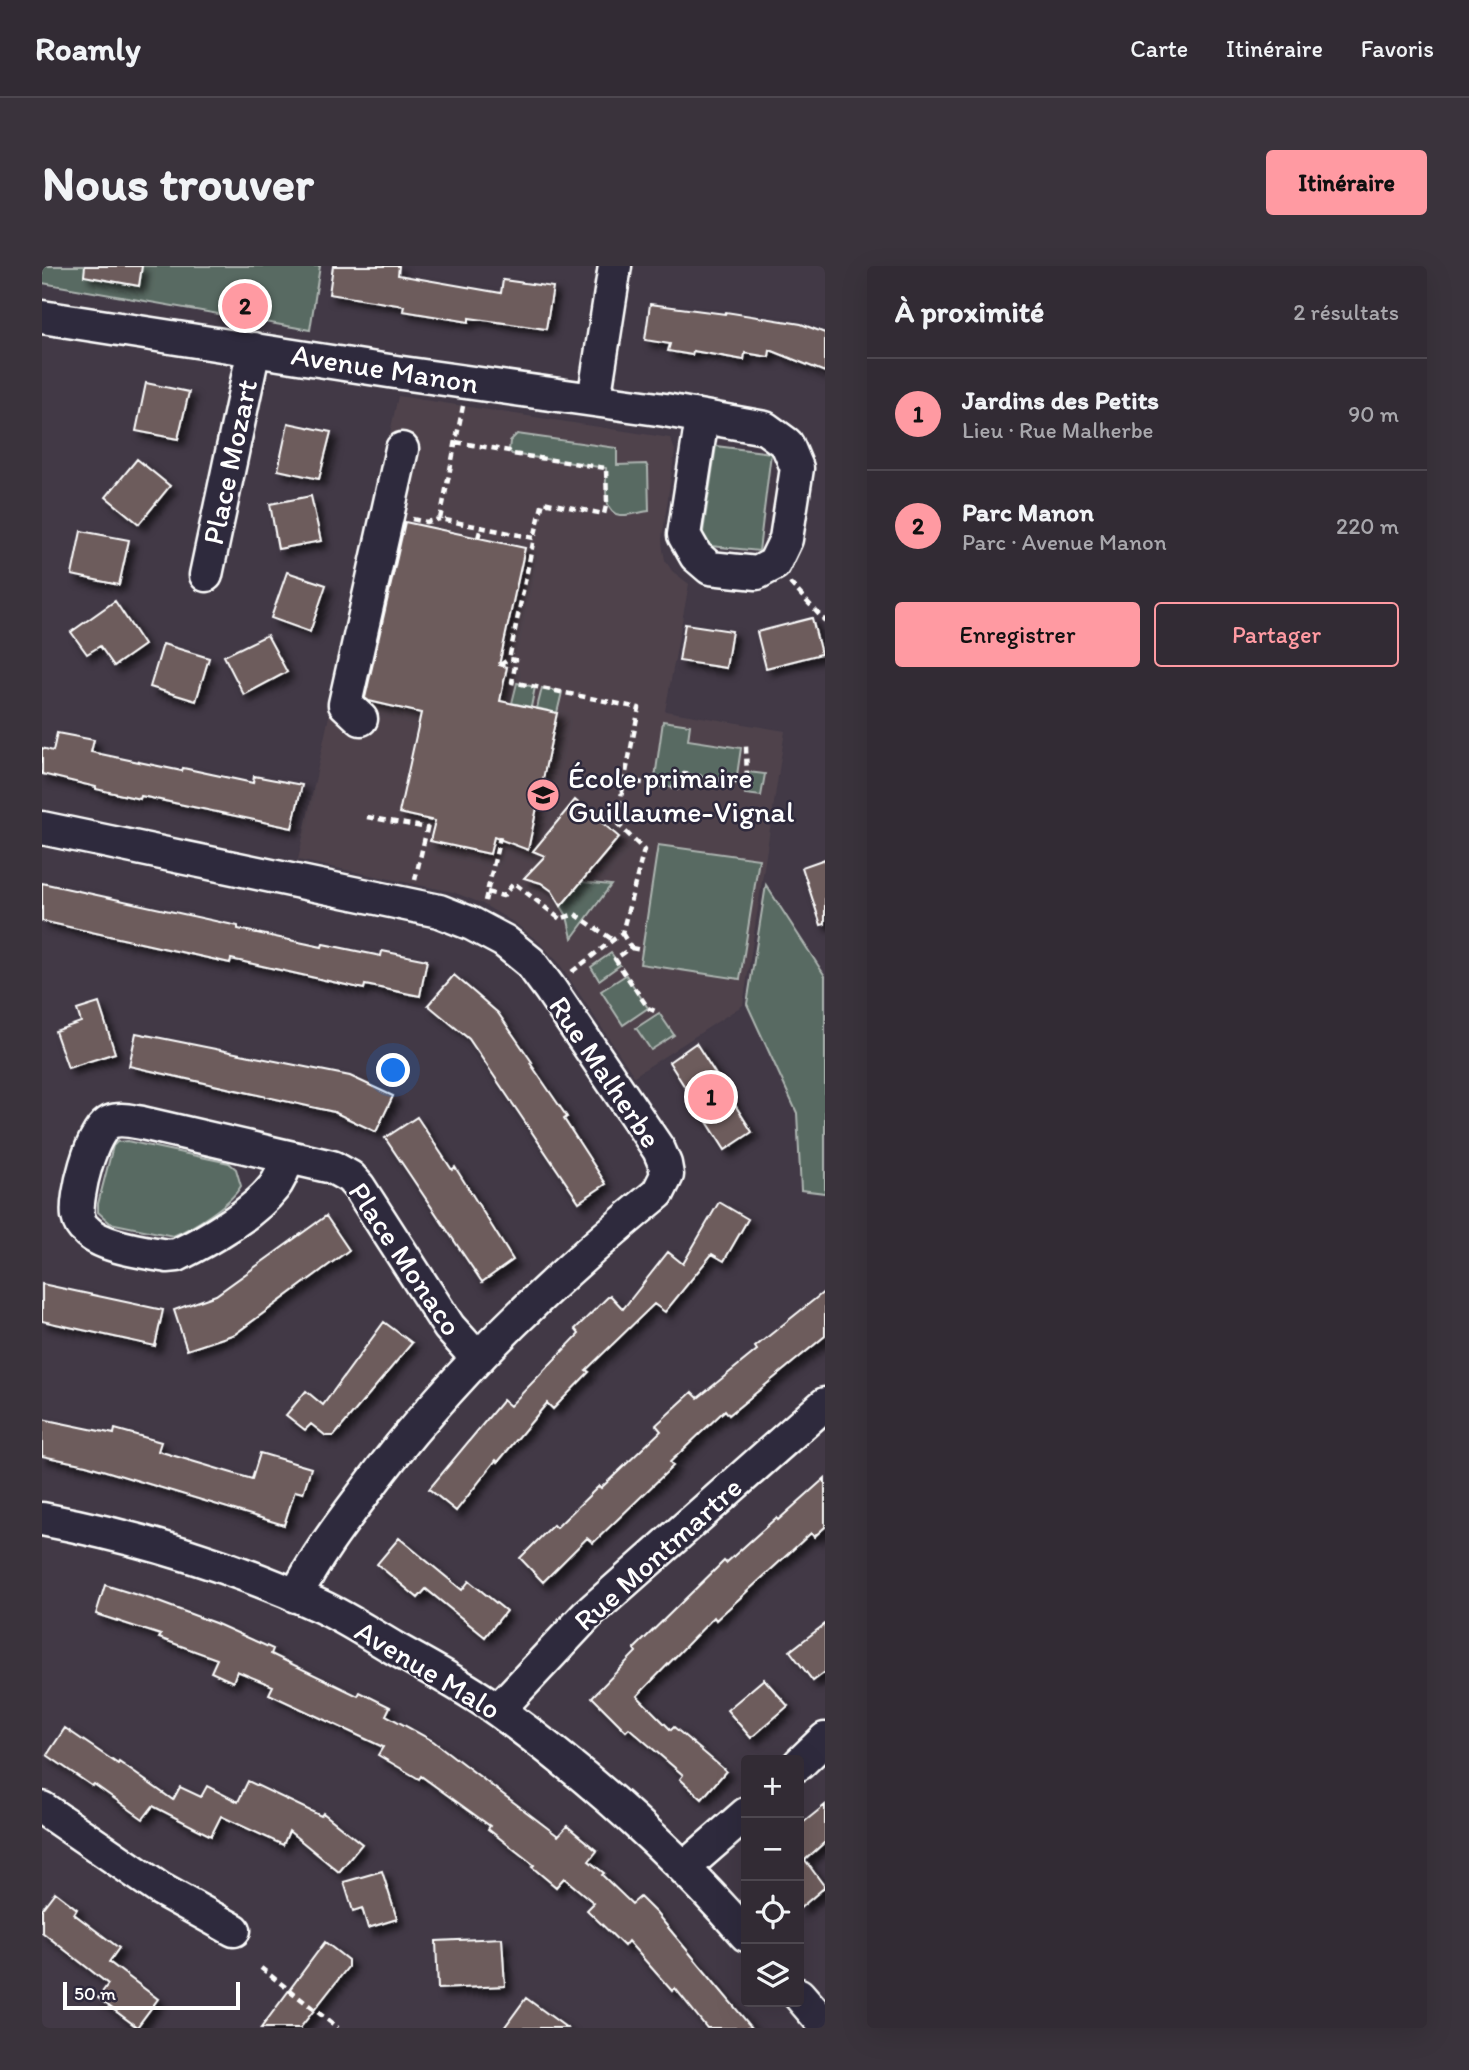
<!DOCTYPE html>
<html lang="fr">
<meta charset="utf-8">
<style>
:root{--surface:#322b34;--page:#3a333c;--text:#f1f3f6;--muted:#a8a7ac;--line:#4d474f;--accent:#ff9aa2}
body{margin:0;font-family:Itim,sans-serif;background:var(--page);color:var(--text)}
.controls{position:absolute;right:21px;bottom:21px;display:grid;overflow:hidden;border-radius:7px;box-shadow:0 7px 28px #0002}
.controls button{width:63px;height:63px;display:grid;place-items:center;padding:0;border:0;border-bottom:2px solid var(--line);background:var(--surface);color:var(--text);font:35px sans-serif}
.scale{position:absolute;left:21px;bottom:18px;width:177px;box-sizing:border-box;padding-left:7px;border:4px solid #fff;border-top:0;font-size:19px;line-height:24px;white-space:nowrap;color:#fff;-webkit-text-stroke:5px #2f2a3d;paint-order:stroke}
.you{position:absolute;left:352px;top:805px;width:24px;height:24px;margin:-18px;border:5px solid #fff;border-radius:50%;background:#1a73e8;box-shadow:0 0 0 10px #1a73e833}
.badge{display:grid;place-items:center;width:46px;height:46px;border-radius:50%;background:var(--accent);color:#111;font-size:23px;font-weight:700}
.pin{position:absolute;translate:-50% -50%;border:4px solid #fff;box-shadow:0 2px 7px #0006}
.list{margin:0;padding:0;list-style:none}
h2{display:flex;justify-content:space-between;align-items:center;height:91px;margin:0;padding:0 28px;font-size:30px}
h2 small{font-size:23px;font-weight:400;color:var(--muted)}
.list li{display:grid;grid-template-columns:46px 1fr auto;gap:21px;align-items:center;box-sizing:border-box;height:112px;padding:0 28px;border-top:2px solid var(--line)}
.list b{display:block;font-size:26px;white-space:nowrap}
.list p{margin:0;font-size:23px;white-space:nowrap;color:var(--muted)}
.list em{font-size:23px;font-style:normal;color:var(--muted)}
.actions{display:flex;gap:14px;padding:21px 28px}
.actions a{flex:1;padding:16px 0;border:2px solid var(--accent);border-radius:7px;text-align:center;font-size:24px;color:var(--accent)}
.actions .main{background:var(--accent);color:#111}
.icon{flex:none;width:38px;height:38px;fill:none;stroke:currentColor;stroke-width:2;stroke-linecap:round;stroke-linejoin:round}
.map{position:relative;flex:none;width:783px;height:1762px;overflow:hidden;border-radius:7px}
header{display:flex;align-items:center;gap:42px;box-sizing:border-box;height:98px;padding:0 35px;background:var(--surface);border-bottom:2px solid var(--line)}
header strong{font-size:33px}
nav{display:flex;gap:38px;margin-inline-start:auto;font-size:24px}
.intro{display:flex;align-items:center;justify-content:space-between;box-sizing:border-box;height:168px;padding:0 42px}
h1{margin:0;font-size:49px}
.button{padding:18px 32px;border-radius:7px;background:var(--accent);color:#111;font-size:24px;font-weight:700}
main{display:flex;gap:42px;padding:0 42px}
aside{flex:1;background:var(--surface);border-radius:7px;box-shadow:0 7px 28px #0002}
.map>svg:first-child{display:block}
.built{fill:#4f434c}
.green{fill:#596a62;stroke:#acb4b0;stroke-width:2}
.building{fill:#6d5b5b;stroke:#fff;stroke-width:2;filter:url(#shadow)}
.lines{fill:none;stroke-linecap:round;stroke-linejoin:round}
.minor-casing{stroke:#fff;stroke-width:37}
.path{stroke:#fff;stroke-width:4.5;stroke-dasharray:7 5;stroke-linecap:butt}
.minor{stroke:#2f2a3d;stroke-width:32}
.labels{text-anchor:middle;stroke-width:5;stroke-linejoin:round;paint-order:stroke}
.street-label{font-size:30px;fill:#fff;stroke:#2f2a3d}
.poi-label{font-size:30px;fill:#fff;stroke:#2f2a3d;text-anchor:start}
</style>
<header>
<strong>Roamly</strong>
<nav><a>Carte</a><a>Itinéraire</a><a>Favoris</a></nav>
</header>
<div class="intro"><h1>Nous trouver</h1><a class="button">Itinéraire</a></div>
<main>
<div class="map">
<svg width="783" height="1762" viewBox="0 0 783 1762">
<defs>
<filter id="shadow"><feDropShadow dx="6" dy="6" stdDeviation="3.5" flood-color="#0009"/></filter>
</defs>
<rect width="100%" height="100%" fill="#423946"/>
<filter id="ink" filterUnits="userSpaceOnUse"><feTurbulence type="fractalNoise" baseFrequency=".0143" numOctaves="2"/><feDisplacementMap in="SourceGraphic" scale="14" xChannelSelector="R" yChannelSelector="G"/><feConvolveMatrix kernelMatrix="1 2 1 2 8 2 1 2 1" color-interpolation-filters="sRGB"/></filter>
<g filter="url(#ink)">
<path class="built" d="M356,130l272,42 5,12 -13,89 1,11 2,10 7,11 17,13 -24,127 120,20 -42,274 -109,71 -75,-113 -20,-21 -24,-19 -34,-20 -28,-11 -155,-32z"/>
<path class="green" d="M0,0h278l-10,64 -268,-47z
M475,168l100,14v17l29,-1 2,4 1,43c-8,1 -21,5 -29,4 -19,-2 -13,-34 -14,-47l-94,-14 -3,-3 1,-10z
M674,180l55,7 -12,98 -58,-6z
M475,417l18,4 -4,20 -19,-4z
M500,422l20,4 -5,21 -20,-5z
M621,455l27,4 -2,15 53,8 -5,34 -51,-8 -3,15 -28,-4z
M706,506l17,2 -4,22 -16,-2z
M616,579l101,14 -19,120 -100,-15z
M539,616l30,3 -39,53 -5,-22 -6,-10z
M724,619l59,91v217l-24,-3 -4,-77 -50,-109z
M569,687l9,12 -21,15 -8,-13z
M584,709l22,33 -25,17 -22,-34z
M617,747l15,22 -23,15 -15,-22z
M85,875l102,22 7,6 5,17c-11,19 -48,42 -68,50l-63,-13 -12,-11v-8l15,-58 4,-4z"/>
<path class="building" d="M43,0h57l-3,20 -55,-10z
M291,0h66l-1,9 103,18 2,-13 50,7 -7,42 -77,-11v4l-66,-11 1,-5 -75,-12z
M608,38l75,10 1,-2 75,12 24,9v39l-55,-22 -1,7 -24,-4 -1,7 -51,-9 -1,4 -24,-4 2,-7 -25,-4z
M104,117l43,9 -11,47 -42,-8z
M246,157l43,9 -12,47 -41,-9z
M95,193l33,27 -31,38 -33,-27z
M269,230l10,45 -43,8 -8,-45z
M363,256l120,26 -26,117 8,2 -7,34 57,12 -29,137 -34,-13 -4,17 -60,-13 5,-20 -36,-8 22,-100 -52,-12 -4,-3z
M39,265l48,9 -10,45 -47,-10z
M245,306l39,13 -16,47 -39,-14z
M73,335l29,44 -30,21 -14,-20 -13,8 -16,-22z
M770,352l9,36 -55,14 -9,-36z
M643,358l47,7 -6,37 -47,-7z
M225,369l20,37 -43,23 -20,-39z
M121,378l46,14 -13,43 -46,-14z
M15,467l37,7 -3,12 91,19 1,-3 70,15 1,-7 48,9 -10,43 -151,-32 -1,3 -44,-10v-2l-54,-13v-26l11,3z
M533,534l44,37 -58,69 -9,-15 -11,-8 -17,-5 21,-22 -12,-5z
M783,593v65l-4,1 -19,-58z
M0,617l196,43v3l84,18 1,-3 58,12 1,-5 45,9 -7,36 -55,-11 -1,4 -133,-30 -1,4 -188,-42z
M412,709l44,38 34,49 -2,1 37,54 -3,2 42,65 -27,18 -110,-163 -41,-34z
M57,737l16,50 -47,15 -13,-37 26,-9 -4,-12z
M94,767l214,43 43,20 -17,36 -42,-20 -205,-46z
M654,777l56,89 -27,18 -56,-88z
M375,851l35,53 3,-3 58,93 -31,22 -97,-144z
M677,936l29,17 -24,42 -12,-7 -47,58 -11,-8 -68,66 3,2 -36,37 -6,-6 -49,59 -2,-2 -40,51 -27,-22 74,-89 7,6 69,-72 -4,-5 35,-34 13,14 45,-57 15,12z
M284,950l23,34 -114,84 -48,16 -13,-40 42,-15z
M0,1018l121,26 -8,36 -113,-25z
M783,1025v45l-96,79 -4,-5 -55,52 3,4 -80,77 -6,-5 -44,44 -23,-24 33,-33 3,3 43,-42 2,2 60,-57 -5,-6 36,-33 6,6 59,-48 -2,-3z
M342,1056l28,21 -78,93h-8l-15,-12 -6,6 -19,-15 20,-24 17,14z
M0,1153l72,15 1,-5 46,13 -3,9 94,28 8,-26 51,15 -8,25 -8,-2 -11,34 -198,-60 -44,-9z
M783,1212v49l-11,10 -3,-4 -95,87 -2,-3 -77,79 34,34 3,-3 52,44 -24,28 -22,-20 3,-4 -54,-47 -3,3 -34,-34 44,-45 -2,-3 90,-88 2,2 50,-45 2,2z
M357,1272l63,52 7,-9 37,30 -21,26 -59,-48 -8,9 -41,-34z
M63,1319l48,15 62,23 58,26 -2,5 87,42 2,-4 30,15 -4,8 47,26 125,95 9,-10 30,25 -8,10 15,12 -2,2 30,29 8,-7 16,16 96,115h-45l-32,-40 -3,3 -44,-50 -4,5 -37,-36 7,-7 -30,-25 -8,9 -24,-20 2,-2 -46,-36 2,-3 -69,-50 -2,3 -41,-24 5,-8 -114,-53 4,-8 -36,-15 -4,11 -22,-10 6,-13 -58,-21 2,-3 -65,-21z
M783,1358v48l-12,9 -23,-30z
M722,1413l24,27 -37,32 -24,-28z
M23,1462l53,36 1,-2 54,38 7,-13 21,10 6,-11 31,16 10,-21 73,35 2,-3 39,31 -23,28 -50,-41 -6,14 -62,-29 -10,20 -58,-30 -10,13 -49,-35 -2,2 -45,-31z
M783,1539v37l-20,18 20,27 -26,22v-83z
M340,1605l15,48 -29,9 -6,-20 -9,3 -9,-29z
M13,1626l22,17 -3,5 45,34 -10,14 49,37 -21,28 -39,-29 10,-14 -66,-52v-23z
M460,1672l3,48 -67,3 -2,-48z
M283,1676l23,18v7l-48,61h-39z
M484,1732l41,30h-63z"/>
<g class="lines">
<defs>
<path id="minor" d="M0,51l360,56 263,37 100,18 22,16 10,24 -11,71 -12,25 -17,9 -47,-5 -14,-12 -12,-21 18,-117
M552,134l21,-134
M164,309l48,-226
M319,453l-16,-15 57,-255
M0,562l397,83 33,13 32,17 26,21 20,27 109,161 6,14 2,11 -9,18c-109,89 -211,187 -294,300 -25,33 -50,66 -68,103
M246,891c-4,11 -7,21 -14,30 -21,27 -66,53 -97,68l-10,1c-22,-4 -66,-9 -81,-26 -4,-3 -7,-9 -8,-14 -3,-19 13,-85 32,-94 10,-4 22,-1 32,1l190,44 18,10 9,10 90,140 28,31
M0,1253c95,18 191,47 278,87 26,12 50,28 74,42 35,20 72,39 105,63 90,65 174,140 247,224
M456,1444l89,-95 238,-211
M757,1498l26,-25
M0,1542l118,81 74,41
M642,1602l62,-54
M757,1729l26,30"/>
</defs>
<use href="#minor" class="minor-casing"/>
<path class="path" d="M421,140l-23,113 94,19 -25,121 7,1 -4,22 127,26 -23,114 28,28 -22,83 -53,41
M414,176l53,9 3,3 94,14 1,34 -3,12 -61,-12 -9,36
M370,253l14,3 14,-3
M436,272l3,-11
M748,317l35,38
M458,399l9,-6
M582,514l58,9 2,-15 63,10 -1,-39
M549,547l26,5
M325,551l61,11
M373,614l14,-60
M445,626l16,4 11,-13 46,36 15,-5 38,26
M443,635l15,-64
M580,667l9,15 -16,11 33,49 11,5
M589,682l11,2
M219,1702l77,60"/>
<use href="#minor" class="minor"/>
</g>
</g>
<defs>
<symbol id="school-disc" viewBox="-11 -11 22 22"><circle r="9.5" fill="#ff9aa2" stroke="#2f2a3d"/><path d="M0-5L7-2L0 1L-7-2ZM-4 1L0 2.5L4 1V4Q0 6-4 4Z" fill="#111"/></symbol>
</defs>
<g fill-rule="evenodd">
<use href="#school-disc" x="482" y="510" width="38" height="38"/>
</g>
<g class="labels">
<g class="street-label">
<text transform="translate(343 103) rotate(9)" y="10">Avenue Manon</text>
<text transform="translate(188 196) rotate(-78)" y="10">Place Mozart</text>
<text transform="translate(563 806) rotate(56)" y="10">Rue Malherbe</text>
<text transform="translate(363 993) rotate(56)" y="10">Place Monaco</text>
<text transform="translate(616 1288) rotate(-42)" y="10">Rue Montmartre</text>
<text transform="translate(386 1404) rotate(31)" y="10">Avenue Malo</text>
</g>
<g class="poi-label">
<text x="526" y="522">École primaire<tspan x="526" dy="34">Guillaume-Vignal</tspan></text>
</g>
</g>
</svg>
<div class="controls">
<button>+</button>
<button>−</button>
<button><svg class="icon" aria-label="locate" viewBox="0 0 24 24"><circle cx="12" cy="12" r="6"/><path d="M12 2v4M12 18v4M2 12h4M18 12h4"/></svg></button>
<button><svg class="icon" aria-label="layers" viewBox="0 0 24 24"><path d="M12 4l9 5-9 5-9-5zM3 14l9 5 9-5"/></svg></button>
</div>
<div class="scale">50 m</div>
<div class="you"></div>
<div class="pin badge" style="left:669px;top:831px">1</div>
<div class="pin badge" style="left:203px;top:40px">2</div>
</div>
<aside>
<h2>À proximité<small>2 résultats</small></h2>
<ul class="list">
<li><span class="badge">1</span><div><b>Jardins des Petits</b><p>Lieu · Rue Malherbe</p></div><em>90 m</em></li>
<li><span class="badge">2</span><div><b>Parc Manon</b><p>Parc · Avenue Manon</p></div><em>220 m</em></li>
</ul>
<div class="actions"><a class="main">Enregistrer</a><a>Partager</a></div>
</aside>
</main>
